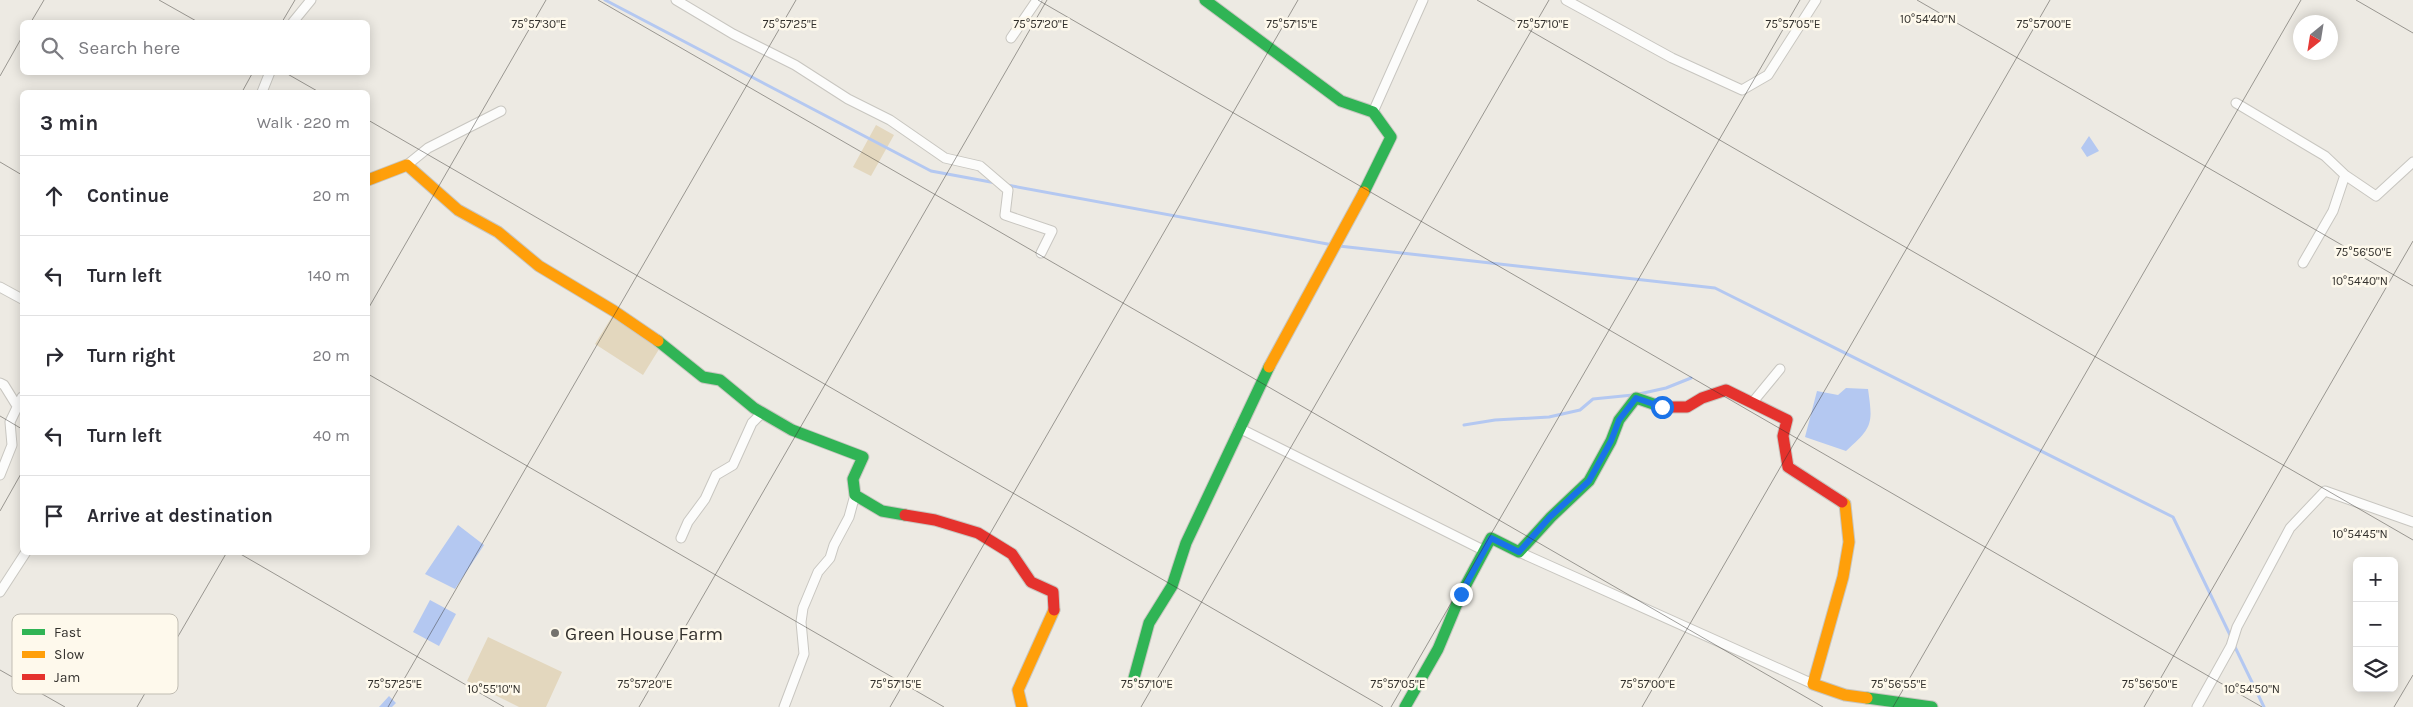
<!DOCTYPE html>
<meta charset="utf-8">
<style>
:root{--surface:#fff;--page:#f2f2f3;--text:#2b2b33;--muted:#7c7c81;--line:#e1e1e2}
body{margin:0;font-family:Karla,sans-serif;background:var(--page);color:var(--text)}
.controls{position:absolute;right:15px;bottom:15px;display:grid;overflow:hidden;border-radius:8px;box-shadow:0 2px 12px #0003}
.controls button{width:45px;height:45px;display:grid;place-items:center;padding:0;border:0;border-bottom:1px solid var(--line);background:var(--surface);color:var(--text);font:25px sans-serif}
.compass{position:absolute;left:2293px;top:15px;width:45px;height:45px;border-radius:50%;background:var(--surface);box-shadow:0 2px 12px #0003;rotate:210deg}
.stop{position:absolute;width:15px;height:15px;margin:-11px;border:4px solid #1a73e8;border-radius:50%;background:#fff}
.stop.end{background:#1a73e8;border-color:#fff;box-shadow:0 1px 5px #0008}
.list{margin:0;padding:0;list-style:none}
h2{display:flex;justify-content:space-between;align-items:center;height:65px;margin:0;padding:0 20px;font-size:21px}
h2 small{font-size:16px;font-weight:400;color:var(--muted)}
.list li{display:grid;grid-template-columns:32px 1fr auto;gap:15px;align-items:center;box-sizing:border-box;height:80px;padding:0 20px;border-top:1px solid var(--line)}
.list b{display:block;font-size:19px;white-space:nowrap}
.list em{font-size:16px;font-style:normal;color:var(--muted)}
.icon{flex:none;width:28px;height:28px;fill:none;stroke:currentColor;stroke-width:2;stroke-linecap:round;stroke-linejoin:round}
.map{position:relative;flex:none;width:2413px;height:707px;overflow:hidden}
.search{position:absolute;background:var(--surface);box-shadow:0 2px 12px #0003;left:20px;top:20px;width:350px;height:55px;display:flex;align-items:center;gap:12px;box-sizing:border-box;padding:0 18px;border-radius:8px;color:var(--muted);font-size:19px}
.panel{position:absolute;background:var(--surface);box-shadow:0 2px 12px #0003;left:20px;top:90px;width:350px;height:465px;border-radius:8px}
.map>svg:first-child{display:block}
.green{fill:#e3d7be}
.water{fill:#b4c8f1}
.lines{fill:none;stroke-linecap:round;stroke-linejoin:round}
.stream{stroke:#b4c8f1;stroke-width:3}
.street-casing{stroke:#c8c6c0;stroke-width:11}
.fast-casing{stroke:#c8c6c0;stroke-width:13}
.slow-casing{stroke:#c8c6c0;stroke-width:13}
.jam-casing{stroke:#c8c6c0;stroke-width:13}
.street{stroke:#fcfcfb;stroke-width:9}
.fast{stroke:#30b455;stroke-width:11}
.slow{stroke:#ff9f0a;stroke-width:11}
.jam{stroke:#e5322d;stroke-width:11}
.route{stroke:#1a73e8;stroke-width:6}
.ticks{fill:none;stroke:#33312d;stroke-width:1;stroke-opacity:0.45}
.poi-dot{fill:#74726d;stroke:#fef9ec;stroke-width:2}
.labels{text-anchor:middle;stroke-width:5;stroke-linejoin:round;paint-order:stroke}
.poi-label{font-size:19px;fill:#33312d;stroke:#fef9ec;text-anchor:start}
.key{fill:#fef9ec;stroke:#c1bdb3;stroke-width:1}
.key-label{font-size:14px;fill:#33312d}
.ticks-label{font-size:12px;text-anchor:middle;fill:#33312d;stroke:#fef9ec;stroke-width:5;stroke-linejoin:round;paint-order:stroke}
</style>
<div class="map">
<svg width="2413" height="707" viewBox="0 0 2413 707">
<rect width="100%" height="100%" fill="#edeae3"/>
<path class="green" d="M876,125l18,10 -23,41 -18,-9z
M613,315l48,31 -18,29 -48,-31z
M488,637l74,35 -16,35h-27l-52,-26z"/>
<path class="water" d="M2089,136l10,15 -12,6 -6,-9z
M1846,388l22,1c5,35 5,38 -22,62l-41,-14 12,-46 21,4z
M458,525l26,20 -29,44 -30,-15z
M430,600l26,14 -17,32 -26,-14z
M389,696l7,7 -4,4h-13z"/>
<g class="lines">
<path class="stream" d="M605,0l326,171 65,12
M1007,185l326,60
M1339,246l376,42 458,229 59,122
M1639,394l27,-6 25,-10
M1464,425l31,-5 54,-3 31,-7 13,-11 40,-4
M2234,645l30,62"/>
<defs>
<path id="street" d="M676,0l57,34 62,31 53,34 42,21 55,38 35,8 28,24 -3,25 47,16 -11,22
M1566,0l106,58 70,32 26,-15 48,-75
M293,22l18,-22
M1011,38l26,-38
M262,92l8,-20
M2236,103l89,53 20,19 31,21 37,-34
M1373,112l50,-112
M407,165l21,-17 73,-37
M2303,263l30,-52 12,-36
M0,287l22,12
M0,383l4,2 13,21
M1752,403l28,-34
M1239,428l244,122
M0,475l12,-30 -2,-23 12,-25
M681,538l7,-16 17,-23 11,-24 17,-10 19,-42 10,-10
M1519,552l294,132
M0,592l26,-40
M784,707l20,-53 -3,-32 2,-14 15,-36 12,-14 4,-13 15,-28 6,-22
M2197,707l34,-61 6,-19 53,-99 35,-37 88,31"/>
<path id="fast" d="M1205,0l136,101 32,11 18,25 -27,55
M658,341l45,36 17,3 34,28 38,22 71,27 -10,22 2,16 27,16 23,4
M1134,678l15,-55 23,-37 14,-43 83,-176
M1867,698l65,9
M1405,707l33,-58 23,-55 30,-56 28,14 32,-35 38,-36 22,-40 8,-21 17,-22 26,9h7"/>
<path id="slow" d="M368,180l39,-15 51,45 40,22 41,34 75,45 44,30
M1269,367l95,-175
M1842,502l3,2 4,38 -6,35 -30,107 32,11 22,3
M1022,707l-4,-17 36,-80"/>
<path id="jam" d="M1669,407h18l15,-9 24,-8 61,30 -4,16 5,31 54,35
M905,515l30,5 43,13 34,21 19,28 22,10 1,18"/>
</defs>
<use href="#street" class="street-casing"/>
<use href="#fast" class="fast-casing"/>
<use href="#slow" class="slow-casing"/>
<use href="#jam" class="jam-casing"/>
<use href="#street" class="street"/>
<use href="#fast" class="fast"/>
<use href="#slow" class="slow"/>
<use href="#jam" class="jam"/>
</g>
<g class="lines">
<path class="route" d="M1461,594l30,-56 28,14 31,-35 39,-36 22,-40 8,-21 17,-22 26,9"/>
</g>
<path class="ticks" d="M159,0l39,22M598,0l1225,707M1038,0l1224,707M1477,0l936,540M1917,0l496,286M2356,0l57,33M31,22l13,-22M282,22l13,-22M284,72l35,20M0,76l22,-39M242,92l11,-20M368,120l1015,587M0,162l22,13M368,309l178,-309M368,374l576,333M0,416l22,13M0,511l22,-39M237,552l267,155M0,670l65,37M137,707l90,-155M388,707l408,-707M639,707l408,-707M890,707l408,-707M1141,707l408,-707M1391,707l409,-707M1642,707l408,-707M1893,707l408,-707M2144,707l269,-466M2394,707l19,-32"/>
<circle class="poi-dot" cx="555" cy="633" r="5"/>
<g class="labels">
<g class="poi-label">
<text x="565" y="640">Green House Farm</text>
</g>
</g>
<rect x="12" y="614" width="166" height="80" rx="8" class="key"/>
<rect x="22" y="629" width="23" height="6" fill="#30b455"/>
<rect x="22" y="651" width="23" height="7" fill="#ff9f0a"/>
<rect x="22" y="674" width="23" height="6" fill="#e5322d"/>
<g class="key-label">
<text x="54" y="637">Fast</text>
<text x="54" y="659">Slow</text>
<text x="54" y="682">Jam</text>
</g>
<g class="ticks-label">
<text x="1928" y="23">10°54'40"N</text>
<text x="539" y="28">75°57'30"E</text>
<text x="790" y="28">75°57'25"E</text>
<text x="1041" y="28">75°57'20"E</text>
<text x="1292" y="28">75°57'15"E</text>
<text x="1543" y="28">75°57'10"E</text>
<text x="1793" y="28">75°57'05"E</text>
<text x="2044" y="28">75°57'00"E</text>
<text x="2364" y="256">75°56'50"E</text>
<text x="2360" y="285">10°54'40"N</text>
<text x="2360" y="538">10°54'45"N</text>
<text x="395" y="688">75°57'25"E</text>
<text x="645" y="688">75°57'20"E</text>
<text x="896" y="688">75°57'15"E</text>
<text x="1147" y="688">75°57'10"E</text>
<text x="1398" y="688">75°57'05"E</text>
<text x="1648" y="688">75°57'00"E</text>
<text x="1899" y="688">75°56'55"E</text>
<text x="2150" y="688">75°56'50"E</text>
<text x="494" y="693">10°55'10"N</text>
<text x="2252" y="693">10°54'50"N</text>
</g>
</svg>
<div class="controls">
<button>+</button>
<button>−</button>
<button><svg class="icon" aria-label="layers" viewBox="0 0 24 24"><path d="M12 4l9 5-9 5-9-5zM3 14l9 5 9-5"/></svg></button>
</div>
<svg class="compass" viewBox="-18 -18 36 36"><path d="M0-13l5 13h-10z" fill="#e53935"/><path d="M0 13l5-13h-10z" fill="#7c7c81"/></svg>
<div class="stop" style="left:1662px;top:407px"></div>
<div class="stop end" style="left:1461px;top:594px"></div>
<div class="search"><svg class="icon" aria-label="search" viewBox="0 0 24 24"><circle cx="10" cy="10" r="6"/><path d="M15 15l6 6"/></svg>Search here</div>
<section class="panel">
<h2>3 min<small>Walk · 220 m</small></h2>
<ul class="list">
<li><svg class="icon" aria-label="ahead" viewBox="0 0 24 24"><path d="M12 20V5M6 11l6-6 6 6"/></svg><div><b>Continue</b></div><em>20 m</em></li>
<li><svg class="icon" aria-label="left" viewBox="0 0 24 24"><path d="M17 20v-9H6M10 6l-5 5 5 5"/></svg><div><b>Turn left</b></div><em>140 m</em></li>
<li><svg class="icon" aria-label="right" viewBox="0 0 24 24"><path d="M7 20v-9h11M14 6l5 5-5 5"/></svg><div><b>Turn right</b></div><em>20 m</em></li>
<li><svg class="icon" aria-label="left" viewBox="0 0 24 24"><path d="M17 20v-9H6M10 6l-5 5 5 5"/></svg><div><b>Turn left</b></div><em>40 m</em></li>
<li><svg class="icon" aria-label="arrive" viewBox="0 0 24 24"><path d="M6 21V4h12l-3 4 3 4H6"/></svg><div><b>Arrive at destination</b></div></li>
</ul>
</section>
</div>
